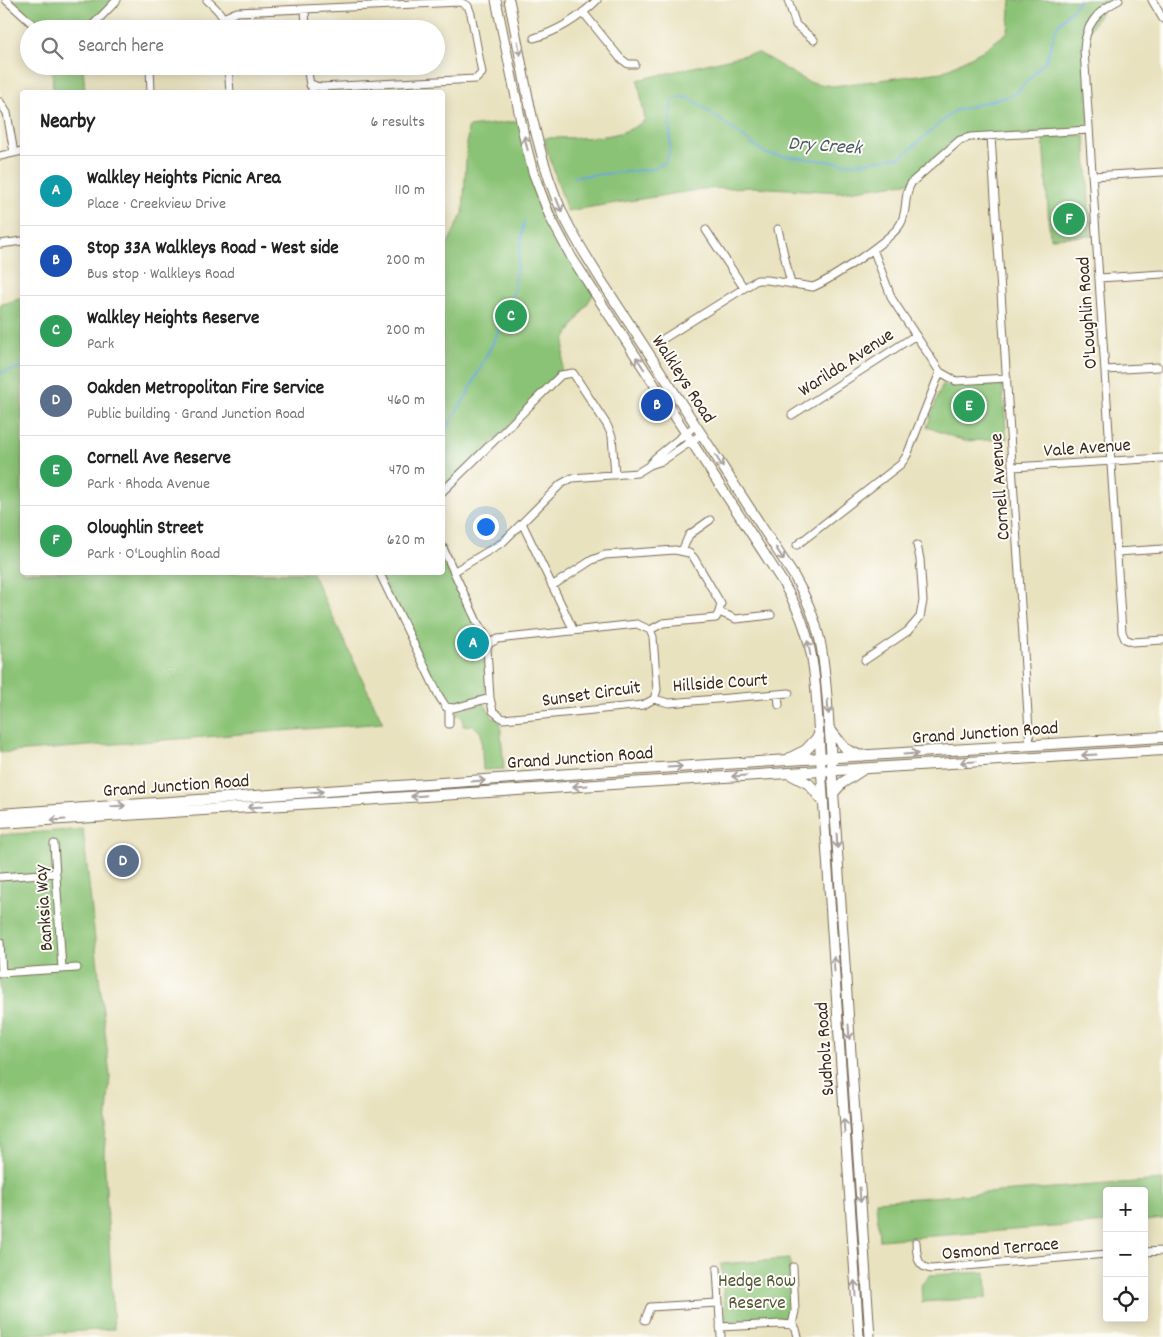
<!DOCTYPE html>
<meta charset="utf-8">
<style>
:root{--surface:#fff;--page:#f2f2f2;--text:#222;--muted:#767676;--line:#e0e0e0;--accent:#c8321e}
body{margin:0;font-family:Dekko,sans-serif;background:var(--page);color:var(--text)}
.controls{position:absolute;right:15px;bottom:15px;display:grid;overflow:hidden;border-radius:5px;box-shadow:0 2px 12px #0003}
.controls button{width:45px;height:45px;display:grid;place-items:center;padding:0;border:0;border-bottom:1px solid var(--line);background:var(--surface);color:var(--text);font:25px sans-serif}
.you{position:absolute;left:485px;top:526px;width:18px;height:18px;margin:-12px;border:4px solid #fff;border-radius:50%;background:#1a73e8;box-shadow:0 0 0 8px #1a73e833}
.badge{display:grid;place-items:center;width:32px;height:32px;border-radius:50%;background:var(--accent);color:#fff;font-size:16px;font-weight:700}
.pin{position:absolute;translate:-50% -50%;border:2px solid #fff;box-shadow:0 1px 5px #0006}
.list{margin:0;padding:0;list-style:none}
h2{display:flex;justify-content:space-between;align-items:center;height:65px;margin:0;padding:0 20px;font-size:21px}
h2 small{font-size:16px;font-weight:400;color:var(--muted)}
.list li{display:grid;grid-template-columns:32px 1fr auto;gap:15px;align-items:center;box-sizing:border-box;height:70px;padding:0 20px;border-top:1px solid var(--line)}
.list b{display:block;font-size:19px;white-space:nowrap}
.list p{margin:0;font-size:16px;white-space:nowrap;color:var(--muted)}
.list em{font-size:16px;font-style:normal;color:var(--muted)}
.icon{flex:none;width:28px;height:28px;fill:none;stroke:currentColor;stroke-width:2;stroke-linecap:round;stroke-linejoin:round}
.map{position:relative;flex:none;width:1163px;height:1337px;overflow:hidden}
.search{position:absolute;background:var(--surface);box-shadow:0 2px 12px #0003;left:20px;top:20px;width:425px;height:55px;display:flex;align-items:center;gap:12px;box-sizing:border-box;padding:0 18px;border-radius:28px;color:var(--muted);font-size:19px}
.panel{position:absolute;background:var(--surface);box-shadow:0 2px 12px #0003;left:20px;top:90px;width:425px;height:485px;border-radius:5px}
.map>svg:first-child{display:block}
.green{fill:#8bc376;stroke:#63764a}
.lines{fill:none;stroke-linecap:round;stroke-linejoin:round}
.stream{stroke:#6aa6db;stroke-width:2}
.minor-casing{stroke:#786a56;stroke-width:9}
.major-casing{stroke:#786a56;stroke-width:11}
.highway-casing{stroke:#786a56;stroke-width:12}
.minor{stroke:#fff;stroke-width:7}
.major{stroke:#fff;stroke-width:9}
.highway{stroke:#fff;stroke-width:10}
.oneway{stroke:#a79f9a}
.labels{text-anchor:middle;stroke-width:4;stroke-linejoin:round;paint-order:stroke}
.street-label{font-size:19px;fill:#3b2a1e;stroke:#fdfcf7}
.park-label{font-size:19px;fill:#535838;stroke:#fdfcf7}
.water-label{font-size:20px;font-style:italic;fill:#4e5c6a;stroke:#fdfcf7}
</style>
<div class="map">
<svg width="1163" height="1337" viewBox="0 0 1163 1337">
<rect width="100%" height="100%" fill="#fdfcf7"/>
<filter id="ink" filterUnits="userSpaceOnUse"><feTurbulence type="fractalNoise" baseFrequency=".02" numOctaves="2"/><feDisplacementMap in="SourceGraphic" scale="10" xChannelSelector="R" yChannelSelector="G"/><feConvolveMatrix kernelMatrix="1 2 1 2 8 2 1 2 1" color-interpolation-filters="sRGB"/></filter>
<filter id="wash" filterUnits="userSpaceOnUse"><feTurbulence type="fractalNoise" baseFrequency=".0096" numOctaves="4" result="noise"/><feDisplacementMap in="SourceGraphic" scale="20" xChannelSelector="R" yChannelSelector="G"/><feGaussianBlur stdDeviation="1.12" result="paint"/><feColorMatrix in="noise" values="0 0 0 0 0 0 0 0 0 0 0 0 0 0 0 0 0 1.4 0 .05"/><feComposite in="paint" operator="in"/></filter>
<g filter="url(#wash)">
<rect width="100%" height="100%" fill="#e9e2bf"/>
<path class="green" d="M3,0h114l-28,29h-52z
M1011,0h109l-18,10 -17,28 4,92 -123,8 -54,44 -71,10 -89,-5 -49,2 -136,22 -21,-65 -1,-8c32,-1 74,4 100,-18l-7,-40 111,-26 10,-1 49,29 25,4 109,-14 40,-21 26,-19z
M52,66h31l2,26h-32z
M521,121l26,90 47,82 -29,46 -4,36 -119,117v-237l21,-42 5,-86z
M1085,135l6,101 -41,2 -7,-100z
M22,298v274l290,1 71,150 -383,30v-448z
M942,385h60l5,54 -43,2 -37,-14z
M443,546l47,97 -5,52 -2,3 -29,7 -5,-1 -6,-6 -64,-125 63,-1z
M484,703l9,15 7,2 4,49 -21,1 -2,-37 -8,-8 -10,1v-7l-4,-4h-5l-2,-2z
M83,829l27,247 -6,78 10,175 -114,7v-501z
M1163,1180v39l-19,2v-30h-37v32l-228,17 -3,-39z
M790,1259l1,58 -65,4 -5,-57z
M986,1272l1,26 -65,4 -1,-17 9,-10z"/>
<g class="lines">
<path class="stream" d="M574,177l79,-8 12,-6 5,-13 1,-49c7,-5 13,-4 21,-2l74,55 86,10 49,-7 53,-46 61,-17 31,-34 11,-34 23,-26
M0,373l22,-6
M442,435l25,-40 44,-89 13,-84"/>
</g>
</g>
<g filter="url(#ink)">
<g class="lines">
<defs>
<path id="minor" d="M6,0l32,29
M207,0c9,8 18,16 19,29
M788,0l8,25 18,15
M1119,0c-22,11 -34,25 -35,50l38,582 3,7 8,3 30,-2
M1152,0l11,19
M305,9l1,20
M583,12l37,46 8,6h7
M223,18l14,-6 223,-10 8,4 3,8 11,59 -6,6 -155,8 -11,-2 -3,-19
M89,29l28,-29
M534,38c25,-7 44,-19 63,-38
M150,66l1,26
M228,66l2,26
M311,92l3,-7
M0,102l7,11 7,40
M991,136l39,610
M0,156l22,-5
M1092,176l71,-4
M778,229l13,55
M706,230l38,58
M0,244l22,-3
M1099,278l64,-4
M663,339l94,-59h10l46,7c17,-7 81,-49 88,-64 7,-13 2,-29 11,-41l48,-42 10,-3 119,-7
M1105,370l53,-3
M940,372l16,9 51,-3
M792,415l124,-80
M650,464l5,-6 41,-33
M1013,467l150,-9
M442,492l119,-117 12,-2 34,52 5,11 3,39
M522,523l52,108
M797,545l104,-81 6,-9 33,-83 -48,-73 -19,-50
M442,546l35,76 13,21
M682,551l7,-16 21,-15
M1117,552l46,-3
M455,571l48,-29 58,-58 11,-6 65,-5 13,-8 12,-4 40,-27
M379,572l60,124 7,11 8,1 36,-10
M552,586l40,-26 13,-5 70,-5 14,3 5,5 27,46 -2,8 -3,6 -53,5 -13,7
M719,612l17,7 35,-4
M637,624l13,6 3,7 4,53 -3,9 -11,6 -140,14 -10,-8 -3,-13 -3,-50 3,-5 8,-4z
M865,660l43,-29 12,-14 3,-16 -3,-42 -3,-14
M778,694l1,11
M654,699l15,4 120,-10
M449,708v16
M54,844l8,125
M0,877l56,-4
M0,942l2,31
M0,973l77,-5
M916,1242c1,12 0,25 15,27l176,-15
M1144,1252l19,-1
M717,1269l4,68
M645,1320l5,-13 68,-4
M792,1325l3,-14 -2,-44
M792,1325l4,4 2,8
M720,1327l61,-3 11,1"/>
<path id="major" d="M496,0l29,141 8,31 17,45 22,41 210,323c8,14 16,28 21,43 13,35 13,75 16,112l40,601
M509,0c15,70 24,149 54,214 11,24 26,46 40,69l191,293c28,48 30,80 34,134l42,627
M830,729l15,19 16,8"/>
<path id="highway" d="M790,758l16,-8 13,-14
M790,774l19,10 14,17
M834,792l8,-9 20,-13
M0,814l627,-44 536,-33
M0,823l628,-40 535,-33"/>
</defs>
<use href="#minor" class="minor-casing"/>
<use href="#major" class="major-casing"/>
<use href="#highway" class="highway-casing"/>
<use href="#minor" class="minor"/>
<use href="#major" class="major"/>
<use href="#highway" class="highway"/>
</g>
<defs><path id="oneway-shaft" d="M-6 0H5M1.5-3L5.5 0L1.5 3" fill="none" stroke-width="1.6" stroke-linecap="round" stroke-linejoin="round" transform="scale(1.25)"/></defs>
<g class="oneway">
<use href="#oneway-shaft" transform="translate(519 48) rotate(79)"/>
<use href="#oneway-shaft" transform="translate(526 143) rotate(-103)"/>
<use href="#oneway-shaft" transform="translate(559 205) rotate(68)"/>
<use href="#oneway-shaft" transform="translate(640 363) rotate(-123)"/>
<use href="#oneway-shaft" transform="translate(719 461) rotate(57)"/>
<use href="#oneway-shaft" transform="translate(780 554) rotate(58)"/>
<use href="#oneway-shaft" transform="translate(809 648) rotate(-101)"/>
<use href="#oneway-shaft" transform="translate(828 707) rotate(86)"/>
<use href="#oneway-shaft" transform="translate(911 754) rotate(-4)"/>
<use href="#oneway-shaft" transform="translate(1089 755) rotate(177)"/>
<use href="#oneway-shaft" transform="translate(968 762) rotate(177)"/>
<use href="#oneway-shaft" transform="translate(675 767) rotate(-3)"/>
<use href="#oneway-shaft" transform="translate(739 776) rotate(176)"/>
<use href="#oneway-shaft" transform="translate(478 781) rotate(-4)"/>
<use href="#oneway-shaft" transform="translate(580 786) rotate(176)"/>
<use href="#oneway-shaft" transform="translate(316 792) rotate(-4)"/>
<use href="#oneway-shaft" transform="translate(418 796) rotate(176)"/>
<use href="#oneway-shaft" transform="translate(118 806) rotate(-4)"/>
<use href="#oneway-shaft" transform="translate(255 807) rotate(176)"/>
<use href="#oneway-shaft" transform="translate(58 820) rotate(176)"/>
<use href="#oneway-shaft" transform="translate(837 841) rotate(87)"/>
<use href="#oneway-shaft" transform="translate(834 964) rotate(-94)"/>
<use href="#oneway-shaft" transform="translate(849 1032) rotate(86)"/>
<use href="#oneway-shaft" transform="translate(844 1126) rotate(-94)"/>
<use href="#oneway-shaft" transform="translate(860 1195) rotate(86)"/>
<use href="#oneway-shaft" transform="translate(855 1288) rotate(-94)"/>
</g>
</g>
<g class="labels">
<g class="street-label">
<text transform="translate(1085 313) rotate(-94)" y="7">O'Loughlin Road</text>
<text transform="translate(845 361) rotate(-33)" y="7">Warilda Avenue</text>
<text transform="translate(685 378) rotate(57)" y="7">Walkleys Road</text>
<text transform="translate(1087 446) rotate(-4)" y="7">Vale Avenue</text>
<text transform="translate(998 487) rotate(-94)" y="7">Cornell Avenue</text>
<text transform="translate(720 681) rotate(-4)" y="7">Hillside Court</text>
<text transform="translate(591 692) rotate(-8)" y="7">Sunset Circuit</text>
<text transform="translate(985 731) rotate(-4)" y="7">Grand Junction Road</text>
<text transform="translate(580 756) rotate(-4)" y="7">Grand Junction Road</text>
<text transform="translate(176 784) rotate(-4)" y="7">Grand Junction Road</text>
<text transform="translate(42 908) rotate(-94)" y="7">Banksia Way</text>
<text transform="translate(823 1049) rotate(-94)" y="7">Sudholz Road</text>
<text transform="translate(1000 1247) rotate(-5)" y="7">Osmond Terrace</text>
</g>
<g class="park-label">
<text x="757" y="1286">Hedge Row<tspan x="757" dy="22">Reserve</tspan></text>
</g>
<g class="water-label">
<text transform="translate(825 144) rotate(4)" y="7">Dry Creek</text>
</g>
</g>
</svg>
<div class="controls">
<button>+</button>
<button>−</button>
<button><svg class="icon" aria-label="locate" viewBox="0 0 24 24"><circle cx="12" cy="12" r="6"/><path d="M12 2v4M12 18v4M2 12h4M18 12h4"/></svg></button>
</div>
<div class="you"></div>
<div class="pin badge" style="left:473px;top:643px;background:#0f9aa8">A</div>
<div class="pin badge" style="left:657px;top:405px;background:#1a4fb4">B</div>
<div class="pin badge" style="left:511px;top:316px;background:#2e9e5b">C</div>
<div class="pin badge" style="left:123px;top:861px;background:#5c6f8a">D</div>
<div class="pin badge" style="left:969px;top:406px;background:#2e9e5b">E</div>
<div class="pin badge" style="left:1069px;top:219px;background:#2e9e5b">F</div>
<div class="search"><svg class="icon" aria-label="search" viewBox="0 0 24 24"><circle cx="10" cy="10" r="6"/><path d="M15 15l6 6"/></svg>Search here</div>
<section class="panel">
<h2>Nearby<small>6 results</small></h2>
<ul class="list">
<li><span class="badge" style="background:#0f9aa8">A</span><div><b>Walkley Heights Picnic Area</b><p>Place · Creekview Drive</p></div><em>110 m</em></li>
<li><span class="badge" style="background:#1a4fb4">B</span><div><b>Stop 33A Walkleys Road - West side</b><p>Bus stop · Walkleys Road</p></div><em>200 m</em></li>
<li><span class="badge" style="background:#2e9e5b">C</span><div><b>Walkley Heights Reserve</b><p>Park</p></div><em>200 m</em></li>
<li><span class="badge" style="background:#5c6f8a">D</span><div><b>Oakden Metropolitan Fire Service</b><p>Public building · Grand Junction Road</p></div><em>460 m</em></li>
<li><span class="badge" style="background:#2e9e5b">E</span><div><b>Cornell Ave Reserve</b><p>Park · Rhoda Avenue</p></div><em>470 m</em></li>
<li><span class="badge" style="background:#2e9e5b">F</span><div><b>Oloughlin Street</b><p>Park · O'Loughlin Road</p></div><em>620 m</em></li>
</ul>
</section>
</div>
